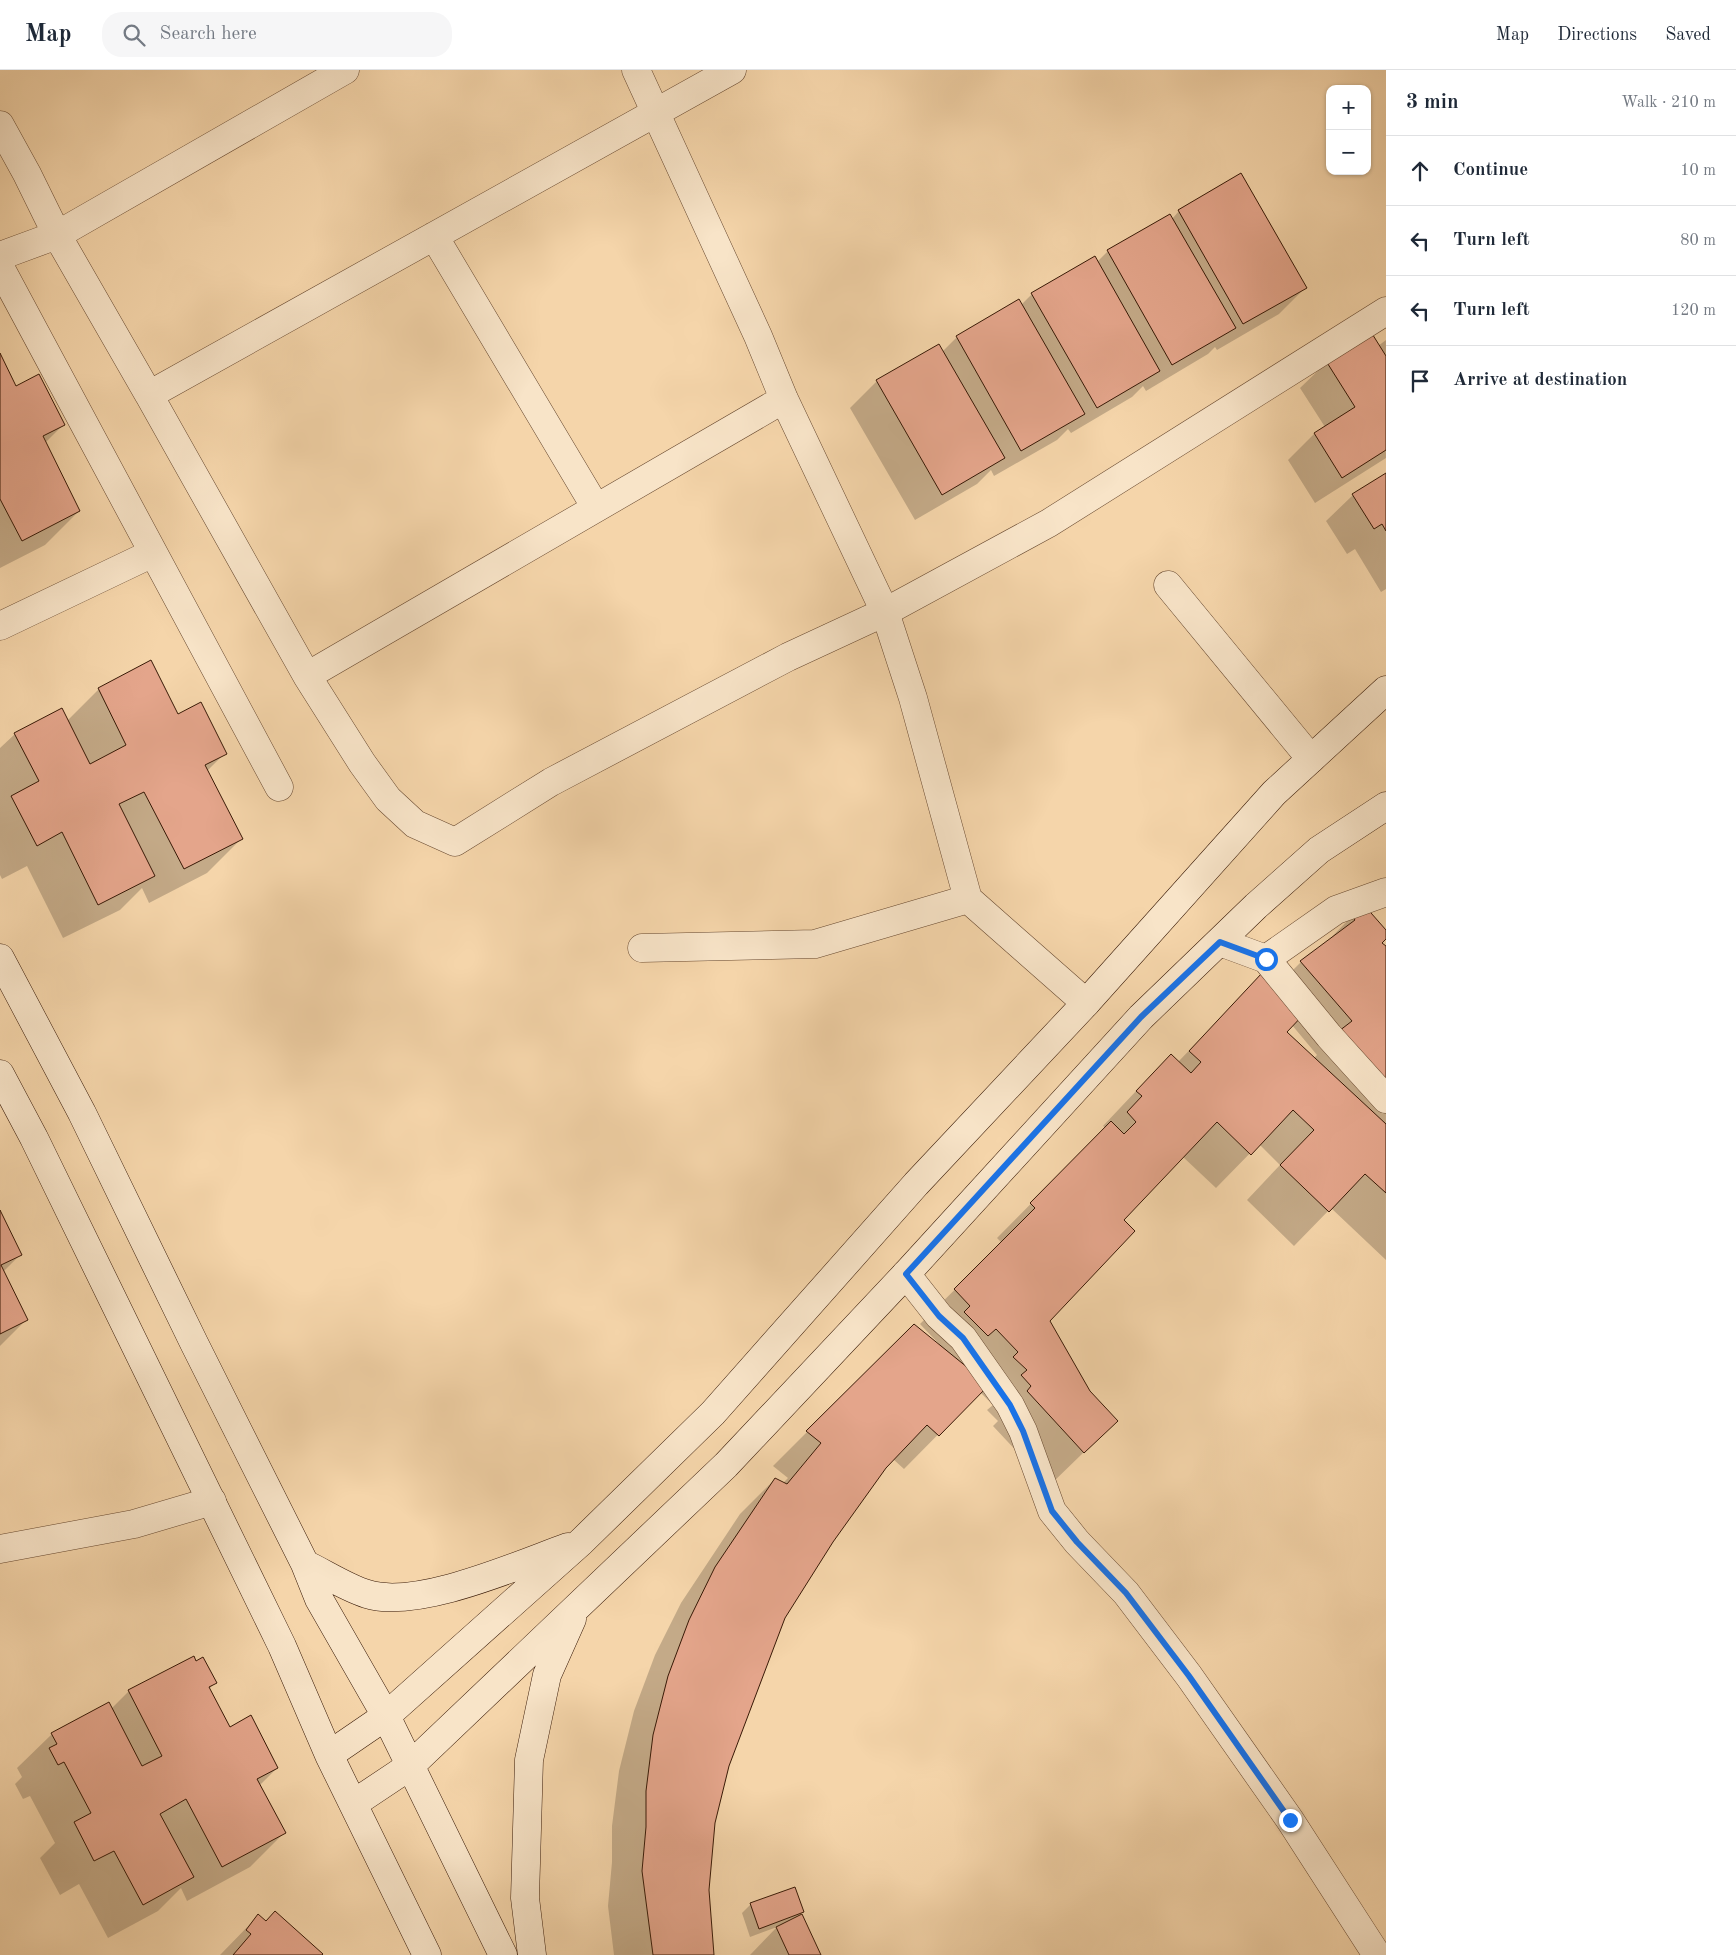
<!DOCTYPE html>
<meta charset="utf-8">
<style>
:root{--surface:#fff;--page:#f6f6f7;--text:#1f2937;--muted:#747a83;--line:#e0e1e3}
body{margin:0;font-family:"Old Standard TT",serif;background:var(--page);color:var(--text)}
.controls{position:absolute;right:15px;top:15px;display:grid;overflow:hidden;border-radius:10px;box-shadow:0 1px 4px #0004}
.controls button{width:45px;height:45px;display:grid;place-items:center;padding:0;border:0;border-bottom:1px solid var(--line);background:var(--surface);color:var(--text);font:25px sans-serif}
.stop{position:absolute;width:15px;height:15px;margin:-11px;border:4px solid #1a73e8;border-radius:50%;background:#fff}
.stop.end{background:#1a73e8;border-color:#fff;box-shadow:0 1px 5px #0008}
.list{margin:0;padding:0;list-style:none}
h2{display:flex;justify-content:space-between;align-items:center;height:65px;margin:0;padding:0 20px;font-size:21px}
h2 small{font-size:16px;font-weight:400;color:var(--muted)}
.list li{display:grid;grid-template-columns:32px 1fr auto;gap:15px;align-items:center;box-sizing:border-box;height:70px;padding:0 20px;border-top:1px solid var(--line)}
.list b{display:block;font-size:19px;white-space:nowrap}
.list em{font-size:16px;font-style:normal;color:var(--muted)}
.icon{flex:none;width:28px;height:28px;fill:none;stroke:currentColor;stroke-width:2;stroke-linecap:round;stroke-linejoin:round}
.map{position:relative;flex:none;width:1386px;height:1885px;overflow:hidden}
header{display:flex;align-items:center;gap:30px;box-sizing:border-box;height:70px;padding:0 25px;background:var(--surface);border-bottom:1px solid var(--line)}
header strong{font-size:24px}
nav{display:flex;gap:28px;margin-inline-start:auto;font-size:18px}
.search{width:350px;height:45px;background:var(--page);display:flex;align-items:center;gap:12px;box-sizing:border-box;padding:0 18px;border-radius:20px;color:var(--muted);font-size:19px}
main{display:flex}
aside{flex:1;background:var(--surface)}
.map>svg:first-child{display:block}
.shadow{fill:#0003;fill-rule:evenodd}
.building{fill:#e4a58b;stroke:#381906}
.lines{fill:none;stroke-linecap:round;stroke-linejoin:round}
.minor-casing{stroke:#67482f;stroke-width:29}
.secondary-casing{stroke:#381906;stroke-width:29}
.minor{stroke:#f8e4c8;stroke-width:28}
.secondary{stroke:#f8e4c8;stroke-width:28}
.route{stroke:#1a73e8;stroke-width:6}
</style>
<header>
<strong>Map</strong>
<div class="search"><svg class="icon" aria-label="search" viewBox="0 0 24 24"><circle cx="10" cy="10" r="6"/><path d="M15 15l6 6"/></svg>Search here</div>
<nav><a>Map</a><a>Directions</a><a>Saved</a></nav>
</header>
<main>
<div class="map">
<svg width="1386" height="1885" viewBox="0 0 1386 1885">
<rect width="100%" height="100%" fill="#f5d5aa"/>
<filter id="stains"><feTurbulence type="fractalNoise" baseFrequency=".004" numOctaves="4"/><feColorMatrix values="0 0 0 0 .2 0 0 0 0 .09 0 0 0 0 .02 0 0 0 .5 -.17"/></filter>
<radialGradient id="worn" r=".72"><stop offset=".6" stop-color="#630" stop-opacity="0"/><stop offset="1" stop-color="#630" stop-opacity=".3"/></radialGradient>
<path class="shadow" d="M1179,141l127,76 -27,27 -62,36 -2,-3 -7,7 -62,37 -3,-5 -11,11 -61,36 -3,-4 -11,11 -63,36 -3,-6 -14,14 -62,36 -65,-112 27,-27 62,-35 3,6 15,-15 64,-32 11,-11 65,-32 11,-11 62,-36 2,4z
M1386,270v118l-71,45 -27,-43 26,-26 11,-7 -25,-39 27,-26 51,-16z
M0,286l16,31 47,38 -18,18 34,68 -34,34 -45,23z
M1386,404v115l-5,3 -26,-43 -8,5 -21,-33 27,-26z
M99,619l79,26 47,38 -18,18 34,68 -34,34 -58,30 -7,-15 -22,22 -57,28 -36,-72 -25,13 -2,-4v-127l15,-14 52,-13z
M1352,846l34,16v6l-5,5 5,5v312l-55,-52 -37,38 -47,-46 33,-35 -21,-21 -43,44 -34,-32 -60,64 -74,101 41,71 27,29 -67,65 -56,-60 5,-5 -11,-11 6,-5 -13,-13 -76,77 -11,-10 -8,8 -53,74 -48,76 -56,149 -14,57 -7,67 5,65h-98l-6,-49 4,-44v-36l7,-55 15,-60 21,-56 26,-52 59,-89 35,-35 8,4 5,-5 -15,-12 141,-141 24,20 1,-1 -19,-20 82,-81 -5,-5 109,-110 -3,-2 34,-36 41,-28 84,-87 14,12 25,-25 21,-15zM1292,955l25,30 -3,3 -28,-26z
M0,1143l21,41 -18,18 23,48 -26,26z
M215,1613l-6,6 21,40 47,39 -18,18 25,47 -34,34 -63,34 -6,-13 -23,23 -50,27 -29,-54 -19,11 -20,-37 15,-15 -25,-47 -7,3 -8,-15 7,-7 -5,-9 35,-34 59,-25 18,-18z
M751,1834l52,8 -3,2 20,41h-70l27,-28 -27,10 -8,-24z
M258,1846l8,6 54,33h-100z"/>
<path class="building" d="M1241,103l66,115 -64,36 -65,-114z
M1170,144l66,114 -64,37 -65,-115z
M1095,186l65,115 -63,37 -66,-115z
M1019,229l66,115 -64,37 -65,-115z
M1371,262l15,24v94l-44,28 -28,-45 41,-26 -29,-46z
M939,274l66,114 -63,37 -66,-115z
M0,283l16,33 23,-12 26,51 -22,11 37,75 -58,30 -22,-42z
M1386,403v58l-4,-7 -8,5 -22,-35z
M151,590l27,54 23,-12 26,52 -22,11 38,74 -59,30 -40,-77 -25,12 36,72 -57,29 -36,-73 -25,14 -26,-50 28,-15 -25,-48 48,-25 28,56 36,-19 -28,-57z
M1364,835l22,25v9l-4,4 4,3v134l-47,-49 13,-10 -52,-60 55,-41 -4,-5z
M1262,903l43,40 -18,19 99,92v69l-21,-19 -36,38 -49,-47 34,-35 -21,-20 -42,45 -34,-33 -93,98 11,11 -85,90 40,70 28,30 -34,32 -57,-62 4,-5 -10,-11 6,-5 -14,-13 5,-5 -22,-23 -8,7 -24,-24 6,-6 -16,-17 81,-81 -5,-5 81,-82 13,13 12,-12 -9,-10 15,-16 -6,-5 35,-37 20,19 10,-11 -12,-11z
M0,1140l22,45 -21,10 27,55 -28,14z
M914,1254l75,61 -50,51 -12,-11 -41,43 -53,74 -48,76 -56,148 -14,57 -6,67 5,65h-61l-11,-84 4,-44v-36l7,-56 15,-59 21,-56 26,-53 60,-89 12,6 34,-41 -15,-12z
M194,1586l2,5 7,-4 14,26 -8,4 21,40 21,-12 27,53 -21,11 29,54 -64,34 -36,-68 -26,15 34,63 -51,28 -29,-54 -20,10 -20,-39 17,-9 -27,-51 -6,3 -9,-17 8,-4 -6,-11 58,-31 33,64 20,-10 -34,-66z
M795,1817l9,25 -45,17 -9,-26z
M275,1841l48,43 -1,1h-89l18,-21 -5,-4 12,-16 8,7z
M802,1844l19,41h-32l-13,-28z"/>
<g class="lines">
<defs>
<path id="minor" d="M345,0l-288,165 92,160 583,-325
M636,0l122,266 26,63 101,213 28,86 55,201 118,104
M0,55l27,49 30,61 -57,21
M434,166l162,272
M0,197l279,520
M149,325l158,281 55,87 26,36 27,25 40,18 96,-60 237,-125 97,-45 164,-89 337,-212
M1168,515l143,174
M0,556l153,-73
M307,606l477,-277
M1220,872l46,17 70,-49 50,-18
M642,878l173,-4 153,-45
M1266,889l63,77 57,63
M906,1204l33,42 24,22 47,67 13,26 29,80 25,31 49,51 63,83 101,144 87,135
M0,1479l134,-25 78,-23"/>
<path id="secondary" d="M0,888l82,155 112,230 111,221 14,35 67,117 117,239
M0,1004l34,64 248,508 47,109 98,200
M305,1494c19,9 42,24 62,30 50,16 151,-29 201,-47
M329,1685l57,-39 195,-174 132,-129 203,-229 170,-181 188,-210 112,-103
M353,1734l57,-38 316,-301 180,-191 235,-257 115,-111 63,-56 67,-44
M532,1885l-7,-57 4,-138 18,-85 25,-56"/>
</defs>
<use href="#minor" class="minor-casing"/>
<use href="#secondary" class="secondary-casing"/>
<use href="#minor" class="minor"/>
<use href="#secondary" class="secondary"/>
</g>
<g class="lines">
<path class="route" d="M1266,889l-46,-17 -79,75 -235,257 33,42 24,22 47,67 13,26 29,80 25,31 49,51 63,83 101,144"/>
</g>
<rect width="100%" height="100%" filter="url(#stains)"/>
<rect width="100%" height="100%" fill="url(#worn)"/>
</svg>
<div class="controls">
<button>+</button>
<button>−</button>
</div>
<div class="stop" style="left:1266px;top:889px"></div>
<div class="stop end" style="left:1290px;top:1750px"></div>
</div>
<aside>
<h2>3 min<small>Walk · 210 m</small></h2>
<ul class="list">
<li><svg class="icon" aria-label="ahead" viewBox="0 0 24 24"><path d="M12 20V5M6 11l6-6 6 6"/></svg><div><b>Continue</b></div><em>10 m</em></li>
<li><svg class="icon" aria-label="left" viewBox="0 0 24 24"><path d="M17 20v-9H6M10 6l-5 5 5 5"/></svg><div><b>Turn left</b></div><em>80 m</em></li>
<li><svg class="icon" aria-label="left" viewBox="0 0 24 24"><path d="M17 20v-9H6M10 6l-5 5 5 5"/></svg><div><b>Turn left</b></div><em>120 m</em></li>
<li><svg class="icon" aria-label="arrive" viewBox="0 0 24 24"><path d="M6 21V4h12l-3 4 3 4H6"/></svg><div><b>Arrive at destination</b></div></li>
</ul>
</aside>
</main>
